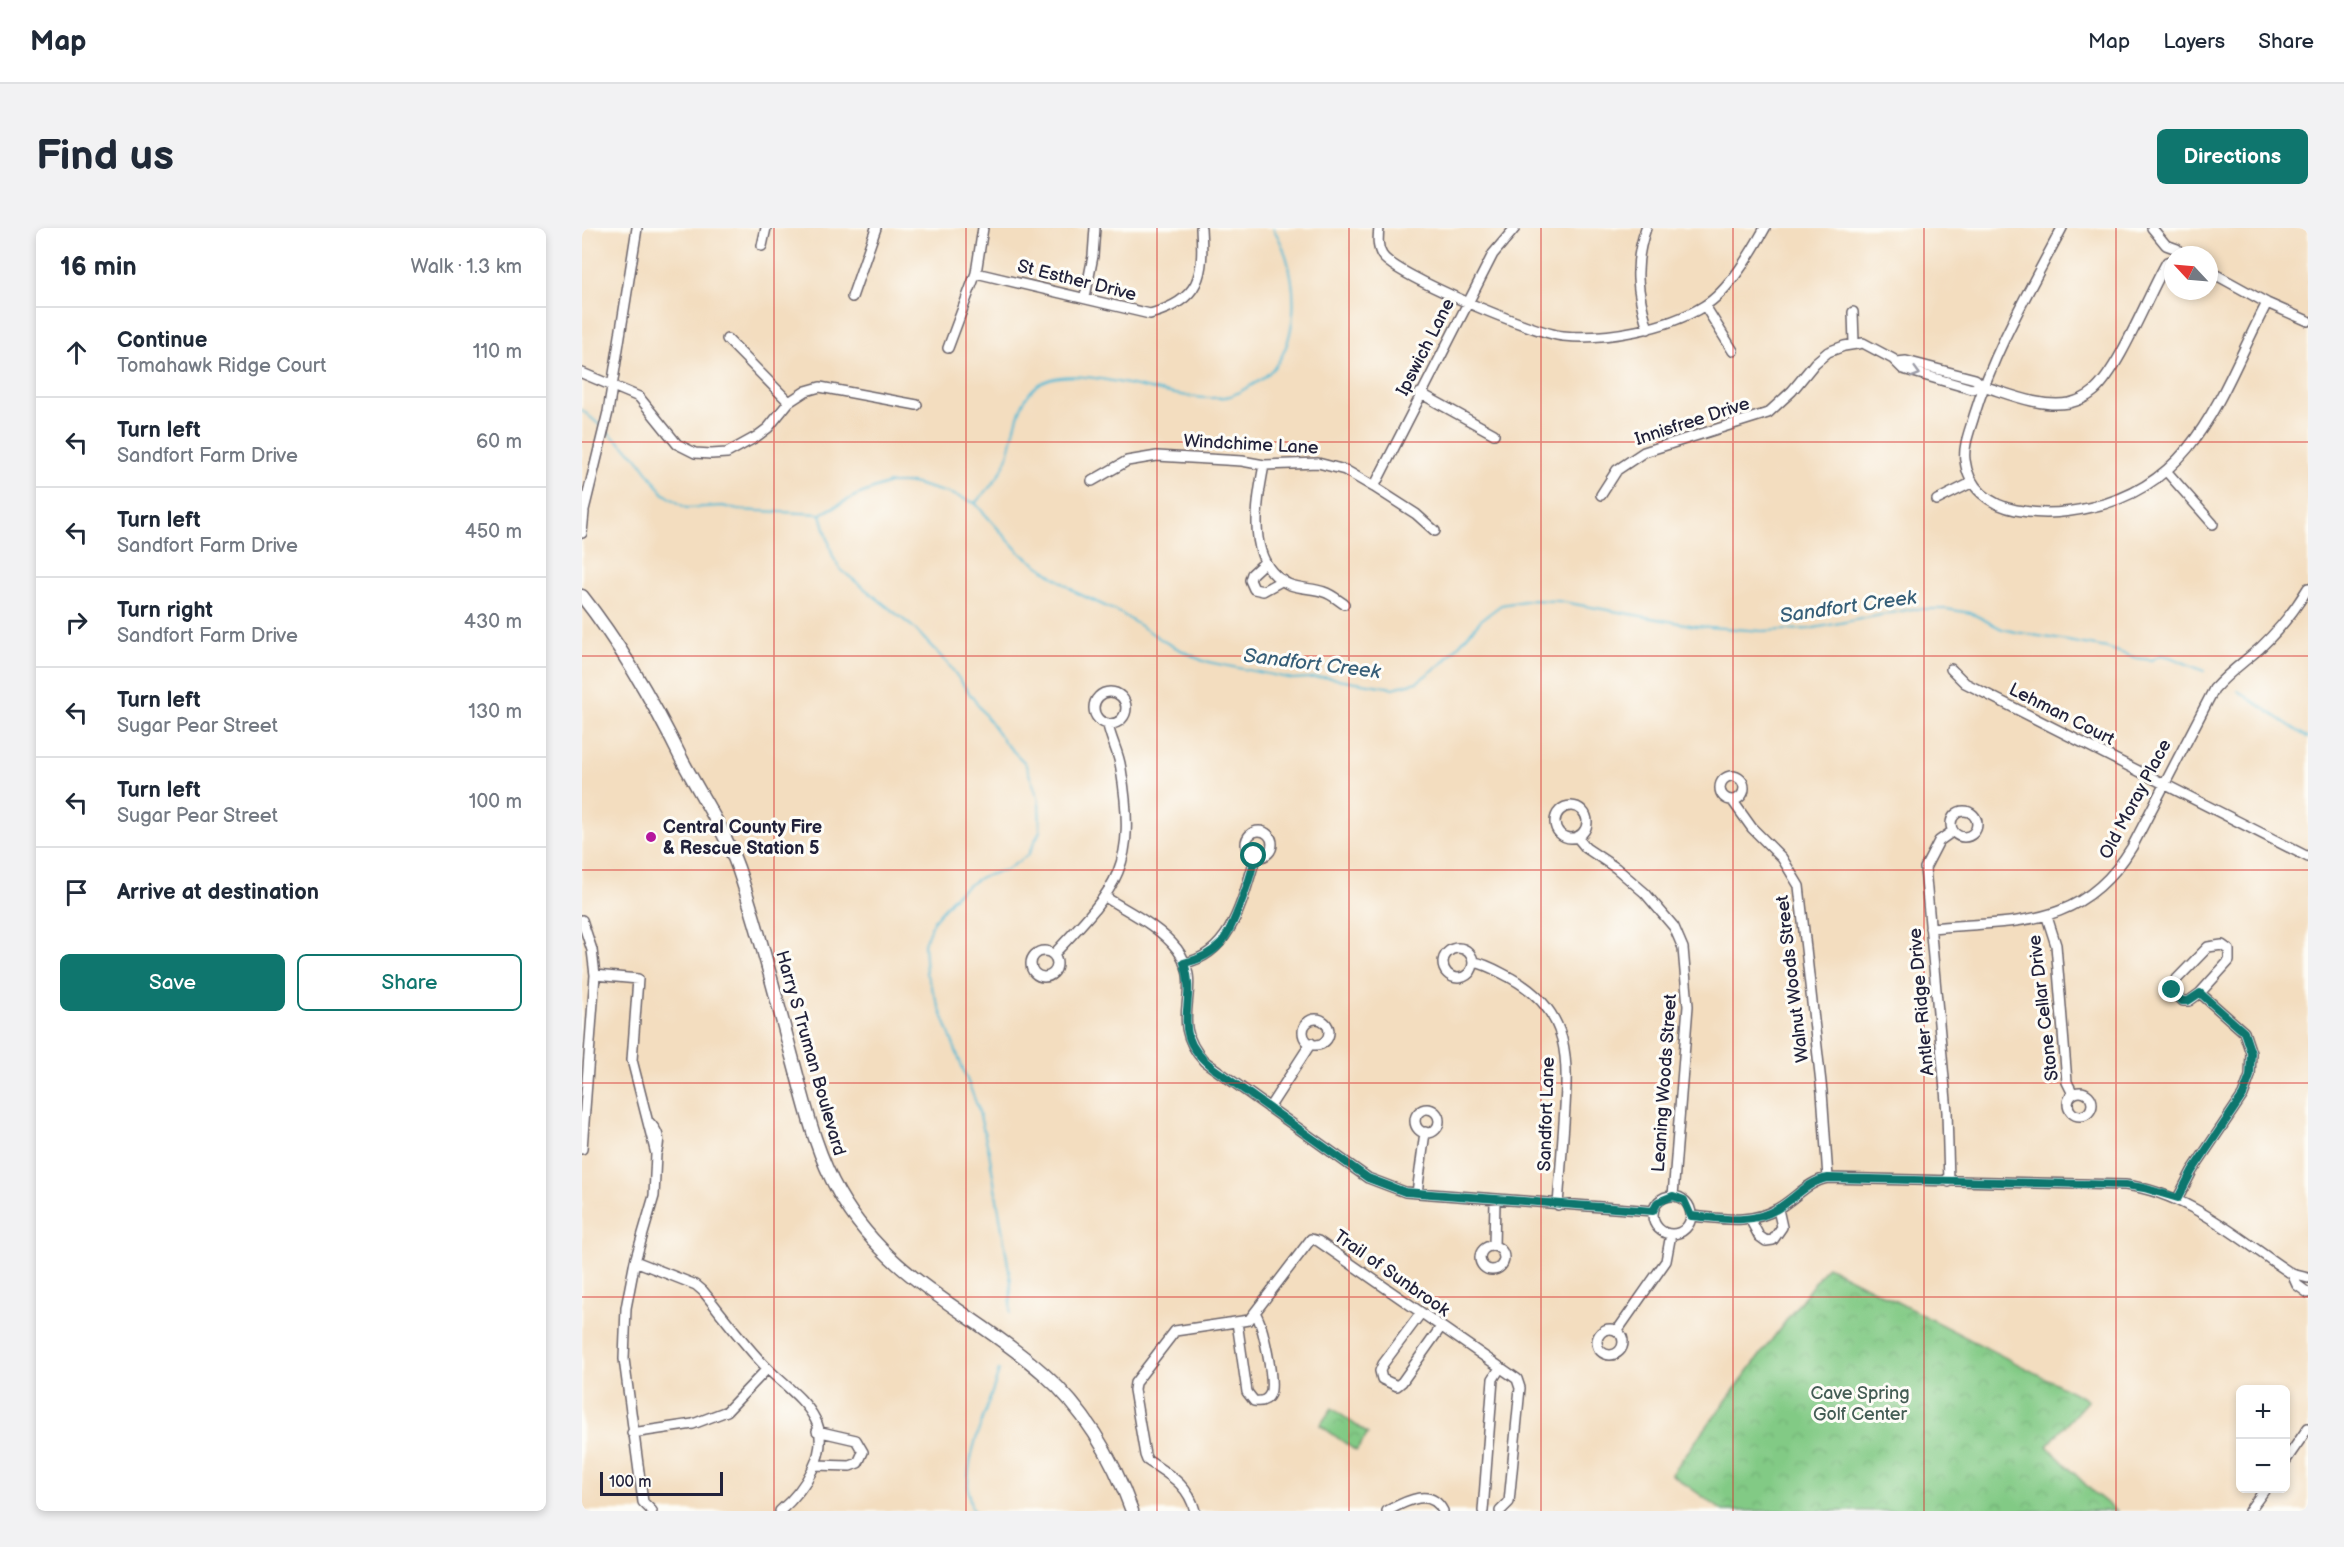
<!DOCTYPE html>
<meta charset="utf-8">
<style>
:root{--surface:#fff;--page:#f2f2f3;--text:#1f2937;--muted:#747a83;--line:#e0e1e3;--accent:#0f766e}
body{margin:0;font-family:"Balsamiq Sans",sans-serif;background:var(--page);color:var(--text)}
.controls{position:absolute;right:18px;bottom:18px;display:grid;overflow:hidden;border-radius:9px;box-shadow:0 3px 9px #0003}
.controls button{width:54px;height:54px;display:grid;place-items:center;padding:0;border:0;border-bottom:2px solid var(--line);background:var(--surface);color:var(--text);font:30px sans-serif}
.compass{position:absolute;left:1582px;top:18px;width:54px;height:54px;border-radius:50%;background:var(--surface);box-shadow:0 3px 9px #0003;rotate:296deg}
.scale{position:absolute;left:18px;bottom:15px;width:123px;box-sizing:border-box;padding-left:6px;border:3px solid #22223b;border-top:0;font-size:16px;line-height:21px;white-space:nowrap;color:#22223b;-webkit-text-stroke:4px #fdfcf7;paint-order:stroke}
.stop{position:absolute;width:18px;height:18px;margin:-14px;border:4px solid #0f766e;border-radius:50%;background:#fff}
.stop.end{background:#0f766e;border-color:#fff;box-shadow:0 2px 6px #0008}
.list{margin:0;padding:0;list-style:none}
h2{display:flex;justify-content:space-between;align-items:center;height:78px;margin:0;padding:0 24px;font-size:26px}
h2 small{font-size:20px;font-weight:400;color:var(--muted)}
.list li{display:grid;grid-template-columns:39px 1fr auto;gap:18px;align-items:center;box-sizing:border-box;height:90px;padding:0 24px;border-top:2px solid var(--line)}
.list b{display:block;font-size:22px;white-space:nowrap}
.list p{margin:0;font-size:20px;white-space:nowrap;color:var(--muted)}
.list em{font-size:20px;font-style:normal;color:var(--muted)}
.actions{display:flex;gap:12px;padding:18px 24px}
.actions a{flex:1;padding:14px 0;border:2px solid var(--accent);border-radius:9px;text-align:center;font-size:21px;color:var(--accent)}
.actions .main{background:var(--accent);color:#fff}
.icon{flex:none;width:33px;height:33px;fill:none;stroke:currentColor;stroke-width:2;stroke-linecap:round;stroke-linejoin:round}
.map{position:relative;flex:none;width:1726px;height:1283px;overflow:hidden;border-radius:9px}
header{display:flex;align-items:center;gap:36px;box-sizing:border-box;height:84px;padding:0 30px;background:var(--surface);border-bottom:2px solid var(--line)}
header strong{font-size:28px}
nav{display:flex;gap:33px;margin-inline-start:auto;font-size:21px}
.intro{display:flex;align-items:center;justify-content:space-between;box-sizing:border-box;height:144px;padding:0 36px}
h1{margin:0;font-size:42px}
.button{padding:15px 27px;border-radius:9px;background:var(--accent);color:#fff;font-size:21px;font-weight:700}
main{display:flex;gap:36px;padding:0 36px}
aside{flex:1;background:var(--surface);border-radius:9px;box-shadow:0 3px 9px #0003}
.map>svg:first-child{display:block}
.park{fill:url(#park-crowns);stroke:#527660;stroke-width:1.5}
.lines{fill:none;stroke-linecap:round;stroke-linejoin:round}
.stream{stroke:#55b9d4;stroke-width:2}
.minor-casing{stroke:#6b6369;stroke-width:12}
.major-casing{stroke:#6b6369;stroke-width:15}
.minor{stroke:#fff;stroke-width:9}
.major{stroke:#fff;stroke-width:12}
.oneway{stroke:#9c9ca7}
.route{stroke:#0f766e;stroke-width:8}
.grid{fill:none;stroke:#d62828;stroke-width:1.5;stroke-opacity:0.55}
.poi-dot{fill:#b5179e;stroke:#fdfcf7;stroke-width:2}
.labels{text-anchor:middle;stroke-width:6;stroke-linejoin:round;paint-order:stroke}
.street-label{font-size:18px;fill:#22223b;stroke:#fdfcf7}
.poi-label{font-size:18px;font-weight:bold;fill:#22223b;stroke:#fdfcf7;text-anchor:start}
.park-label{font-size:18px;fill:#445d55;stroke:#fdfcf7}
.water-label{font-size:20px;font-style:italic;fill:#365e78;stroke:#fdfcf7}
</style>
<header>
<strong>Map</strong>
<nav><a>Map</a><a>Layers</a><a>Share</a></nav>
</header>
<div class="intro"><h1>Find us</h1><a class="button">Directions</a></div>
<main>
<aside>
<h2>16 min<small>Walk · 1.3 km</small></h2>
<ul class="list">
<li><svg class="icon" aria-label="ahead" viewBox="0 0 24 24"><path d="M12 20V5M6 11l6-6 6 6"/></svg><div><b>Continue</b><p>Tomahawk Ridge Court</p></div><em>110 m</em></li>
<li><svg class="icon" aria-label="left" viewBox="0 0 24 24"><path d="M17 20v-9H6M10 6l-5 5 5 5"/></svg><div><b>Turn left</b><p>Sandfort Farm Drive</p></div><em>60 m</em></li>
<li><svg class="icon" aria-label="left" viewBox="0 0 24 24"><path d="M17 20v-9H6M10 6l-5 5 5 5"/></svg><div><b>Turn left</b><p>Sandfort Farm Drive</p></div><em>450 m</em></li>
<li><svg class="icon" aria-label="right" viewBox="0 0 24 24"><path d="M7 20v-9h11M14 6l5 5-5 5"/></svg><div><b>Turn right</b><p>Sandfort Farm Drive</p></div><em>430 m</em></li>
<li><svg class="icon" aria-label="left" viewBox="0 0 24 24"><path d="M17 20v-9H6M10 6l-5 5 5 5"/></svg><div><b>Turn left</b><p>Sugar Pear Street</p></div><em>130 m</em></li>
<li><svg class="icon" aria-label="left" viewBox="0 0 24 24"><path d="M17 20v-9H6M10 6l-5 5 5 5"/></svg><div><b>Turn left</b><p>Sugar Pear Street</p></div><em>100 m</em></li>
<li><svg class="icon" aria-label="arrive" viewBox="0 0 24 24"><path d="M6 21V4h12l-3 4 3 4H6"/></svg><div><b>Arrive at destination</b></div></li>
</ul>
<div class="actions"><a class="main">Save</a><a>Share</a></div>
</aside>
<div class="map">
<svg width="1726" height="1283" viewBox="0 0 1726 1283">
<defs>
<pattern id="park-crowns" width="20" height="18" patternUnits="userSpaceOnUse" patternTransform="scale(1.5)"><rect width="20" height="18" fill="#82ca85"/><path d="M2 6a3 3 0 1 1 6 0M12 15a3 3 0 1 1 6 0" fill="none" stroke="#70ad74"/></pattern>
</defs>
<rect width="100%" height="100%" fill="#fdfcf7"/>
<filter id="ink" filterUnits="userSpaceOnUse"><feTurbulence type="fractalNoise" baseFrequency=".0167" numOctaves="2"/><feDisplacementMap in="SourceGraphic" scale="12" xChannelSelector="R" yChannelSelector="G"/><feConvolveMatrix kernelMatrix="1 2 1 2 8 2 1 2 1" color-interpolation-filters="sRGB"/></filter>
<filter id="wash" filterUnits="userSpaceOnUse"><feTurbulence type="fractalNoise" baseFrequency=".008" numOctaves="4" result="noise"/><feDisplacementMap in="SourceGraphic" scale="24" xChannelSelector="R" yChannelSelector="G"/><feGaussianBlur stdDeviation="1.35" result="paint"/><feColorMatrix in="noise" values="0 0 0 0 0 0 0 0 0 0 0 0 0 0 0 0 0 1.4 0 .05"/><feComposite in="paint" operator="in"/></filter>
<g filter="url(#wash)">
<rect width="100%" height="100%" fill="#f3ddbf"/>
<path class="park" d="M1245,1038l261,134 -41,46 46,46 24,19h-394l-52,-37z
M750,1180l36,26 -12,17 -36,-26z"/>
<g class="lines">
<path class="stream" d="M0,182l20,17
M24,203l30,25 27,37 23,15 37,-2 15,4 83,4 34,-18 34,-13h23l39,11 24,9 44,49 58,41 43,20 47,30 36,18 90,18 32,-2 68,11 24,-6 27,-20 37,-42 20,-15 29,-5 28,1 138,25 66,5 47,-2 103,-20h34l25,4 31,16 14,3 91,16 29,10 16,2 9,-5 9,2 34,14
M393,275c13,-13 25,-26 32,-44 7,-22 9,-54 27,-71 37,-35 144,21 196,8 7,-2 14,-7 20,-10 22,-11 35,-29 40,-53 8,-34 2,-75 -17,-105
M239,286l12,43 7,12 74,59 35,37 57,79 19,19 14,37 1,31 -12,24 -22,15 -25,7 -23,15 -25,29 -9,23 2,29 52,135 11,44 22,130 -1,31
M1656,463l70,47
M391,1283c-17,-42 15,-99 26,-141"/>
</g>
</g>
<g filter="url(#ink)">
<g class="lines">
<defs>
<path id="minor" d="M797,0c-1,9 -2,19 3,27 12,20 154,79 181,81 42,4 104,-7 141,-30 25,-15 47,-53 61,-78
M1064,0c-13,38 -9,64 2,101
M1480,0c-32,61 -68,122 -88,188 -4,14 -11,30 -9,44 3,28 25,45 51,50 25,5 52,3 76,-3 106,-23 130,-119 175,-204
M1570,0l14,17 11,4 2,6
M180,18l4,-18
M1627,43l58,32 41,18
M394,45l174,41c51,-14 54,-39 51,-86
M270,69l24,-69
M503,69l8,-41 2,-28
M1123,78l28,45
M1271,84l1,31
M145,111l62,63
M366,120l28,-75 7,-45
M1315,134l9,-1 69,18 8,7c26,8 58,22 86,17 9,-2 18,-6 25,-12 26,-23 54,-96 73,-129l6,-1
M0,145l57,24 38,47 18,9 16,1 16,-1 29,-16 12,-9 21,-26 17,-11 14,-4 97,18
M838,165l74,41
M682,237c-7,37 -19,98 24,119 12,5 25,4 36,8 7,2 14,8 20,12
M1585,244l46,52
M510,253l35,-20 30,-5 85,5 22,4 54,-2 27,7 29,17 42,27 19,17
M792,259l119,-233 22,-26
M1019,267l16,-25 27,-18 124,-39 24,-22 23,-28 13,-11 16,-6 19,-3 30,16 10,10 69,20 11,-3
M1355,272l34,-17
M0,290l26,-106 29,-184
M0,305l2,-21
M683,334l-13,12 -2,6 4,9 9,2 20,-11
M1369,441l14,14 343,174
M512 480a16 16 0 1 1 32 0a16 16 0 1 1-32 0Z
M1138 560a12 12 0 1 1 24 0a12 12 0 1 1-24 0Z
M1150,572l20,28 30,30 17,28 23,206 6,86
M973 594a16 16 0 1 1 32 0a16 16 0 1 1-32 0Z
M1369 596a13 13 0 1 1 26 0a13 13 0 1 1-26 0Z
M664 616a13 13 0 1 1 26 0a13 13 0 1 1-26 0Z
M995,609l9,11 30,20 29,25 29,34 9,21 5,58 -15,190
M523,669c24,15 54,29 72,52 30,40 -12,69 27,112l164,117 37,14 248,19
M1465,689l9,28 11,137 6,12
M0,692l10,30 3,25 -13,174
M1348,700c86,-8 152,2 202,-81l82,-158c14,-16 30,-27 46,-41 18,-17 35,-38 48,-60
M861 735a15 15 0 1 1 30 0a15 15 0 1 1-30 0Z
M449 736a13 13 0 1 1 26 0a13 13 0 1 1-26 0Z
M471,727c65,-69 84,-87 68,-186 -2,-16 -10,-29 -13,-44
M892,734c13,2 25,10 37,16 62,34 57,84 53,145 -2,27 -4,55 -6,82
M602,735c49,-9 59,-67 72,-107
M13,747l43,4 -6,81 24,94 -2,42 -19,65
M721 804a13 13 0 1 1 26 0a13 13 0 1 1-26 0Z
M1486 876a12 12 0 1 1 24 0a12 12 0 1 1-24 0Z
M687,880l42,-65
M833 893a12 12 0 1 1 24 0a12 12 0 1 1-24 0Z
M66,893c11,11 13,18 8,33
M1367,954l-2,-70 -22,-244 14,-27 14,-10
M835,965l8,-61
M1071 987a19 19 0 1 1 38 0a19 19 0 1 1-38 0Z
M1596,970l14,-27 51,-76 7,-19 1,-23 -7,-21 -44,-39 -11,8h-6l-11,-11 3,-9 33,-34 14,-2 7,5v11l-29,32
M1109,988c29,2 59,9 86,-7 17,-9 31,-28 51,-31l297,7c64,8 115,55 167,89l16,4
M1168,991l9,17 7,5 7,-1 9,-13 -4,-18
M912,1018l1,-45
M898 1030a12 12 0 1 1 24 0a12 12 0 1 1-24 0Z
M1710,1046l5,11 11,8
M839,1085l-38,51 -3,7 2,8 15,7 5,-4 39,-55
M655,1094l10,70 7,9c7,1 13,0 16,-7 5,-12 -7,-71 -15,-81
M1015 1114a13 13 0 1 1 26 0a13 13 0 1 1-26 0Z
M1035,1103l49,-70 5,-27
M50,1205l61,-9 34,-13 40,-42
M1704,1232l22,-32
M233,1237l35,1 8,-3 5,-11 -7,-12 -39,-9
M70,1283l-9,-9 -19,-143 2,-51 9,-47 61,24 7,6c21,26 41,54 65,78 16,16 36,29 47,50 17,32 -12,72 -35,92
M613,1283c-7,-27 -26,-36 -48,-51l-2,-5 -11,-65 1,-7 40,-52 74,-11 62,-81 7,2 199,138 3,9 -11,114 -9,9
M805,1283c19,-10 44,-24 56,0
M901,1283l10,-132 7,-11
M1667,1283l17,-23"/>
<path id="major" d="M0,368c38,48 73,109 100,164 19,36 42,69 56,108 22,64 38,130 56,196 12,44 22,89 45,129 51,89 133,117 205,181 42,37 69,84 88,137"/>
</defs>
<use href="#minor" class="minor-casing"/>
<use href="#major" class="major-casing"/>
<use href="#minor" class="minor"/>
<use href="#major" class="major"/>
</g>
<defs><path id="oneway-chevron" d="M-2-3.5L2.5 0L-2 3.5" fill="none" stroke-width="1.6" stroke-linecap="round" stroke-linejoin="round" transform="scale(1.5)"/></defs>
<use class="oneway" href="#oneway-chevron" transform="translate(1334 145) rotate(16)"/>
</g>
<g class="lines" filter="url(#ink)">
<path class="route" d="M672,628c1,13 -22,75 -33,87 -10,11 -22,17 -37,20 15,43 -18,68 29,105l155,110 37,14 248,19 5,-9 15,-6 11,4 7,16c29,2 60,9 86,-7 17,-10 31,-28 51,-31l298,7 18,3 34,10 14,-27 51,-76 7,-19 1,-23 -7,-21 -44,-39 -12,8h-6l-10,-11"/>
</g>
<path class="grid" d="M192,0v1283M384,0v1283M575,0v1283M767,0v1283M959,0v1283M1151,0v1283M1342,0v1283M1534,0v1283M0,214h1726M0,428h1726M0,642h1726M0,855h1726M0,1069h1726"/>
<circle class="poi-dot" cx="69" cy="609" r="6"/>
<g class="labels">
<g class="street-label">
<text transform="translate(495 52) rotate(14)" y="6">St Esther Drive</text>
<text transform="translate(843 119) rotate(-63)" y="6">Ipswich Lane</text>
<text transform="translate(1110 193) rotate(-18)" y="6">Innisfree Drive</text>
<text transform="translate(669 216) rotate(3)" y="6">Windchime Lane</text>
<text transform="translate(1480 486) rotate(27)" y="6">Lehman Court</text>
<text transform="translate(1553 571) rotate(-62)" y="6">Old Moray Place</text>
<text transform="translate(1210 751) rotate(-97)" y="6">Walnut Woods Street</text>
<text transform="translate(1339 774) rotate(-95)" y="6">Antler Ridge Drive</text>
<text transform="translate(1461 780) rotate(-97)" y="6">Stone Cellar Drive</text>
<text transform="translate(229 825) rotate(74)" y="6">Harry S Truman Boulevard</text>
<text transform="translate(1082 855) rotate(-86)" y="6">Leaning Woods Street</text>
<text transform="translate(964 886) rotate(-88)" y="6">Sandfort Lane</text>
<text transform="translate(810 1045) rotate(35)" y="6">Trail of Sunbrook</text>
</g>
<g class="poi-label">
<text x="81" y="605">Central County Fire<tspan x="81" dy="21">&amp; Rescue Station 5</tspan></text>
</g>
<g class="park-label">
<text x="1278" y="1171">Cave Spring<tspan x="1278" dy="21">Golf Center</tspan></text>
</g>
<g class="water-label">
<text transform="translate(1266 378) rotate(-8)" y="7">Sandfort Creek</text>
<text transform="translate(730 435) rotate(7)" y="7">Sandfort Creek</text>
</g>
</g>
</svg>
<div class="controls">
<button>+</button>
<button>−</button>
</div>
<svg class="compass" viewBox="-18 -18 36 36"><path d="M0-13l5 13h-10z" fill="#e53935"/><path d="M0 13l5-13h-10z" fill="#747a83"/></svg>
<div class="scale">100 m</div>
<div class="stop" style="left:672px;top:628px"></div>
<div class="stop end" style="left:1590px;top:762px"></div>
</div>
</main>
